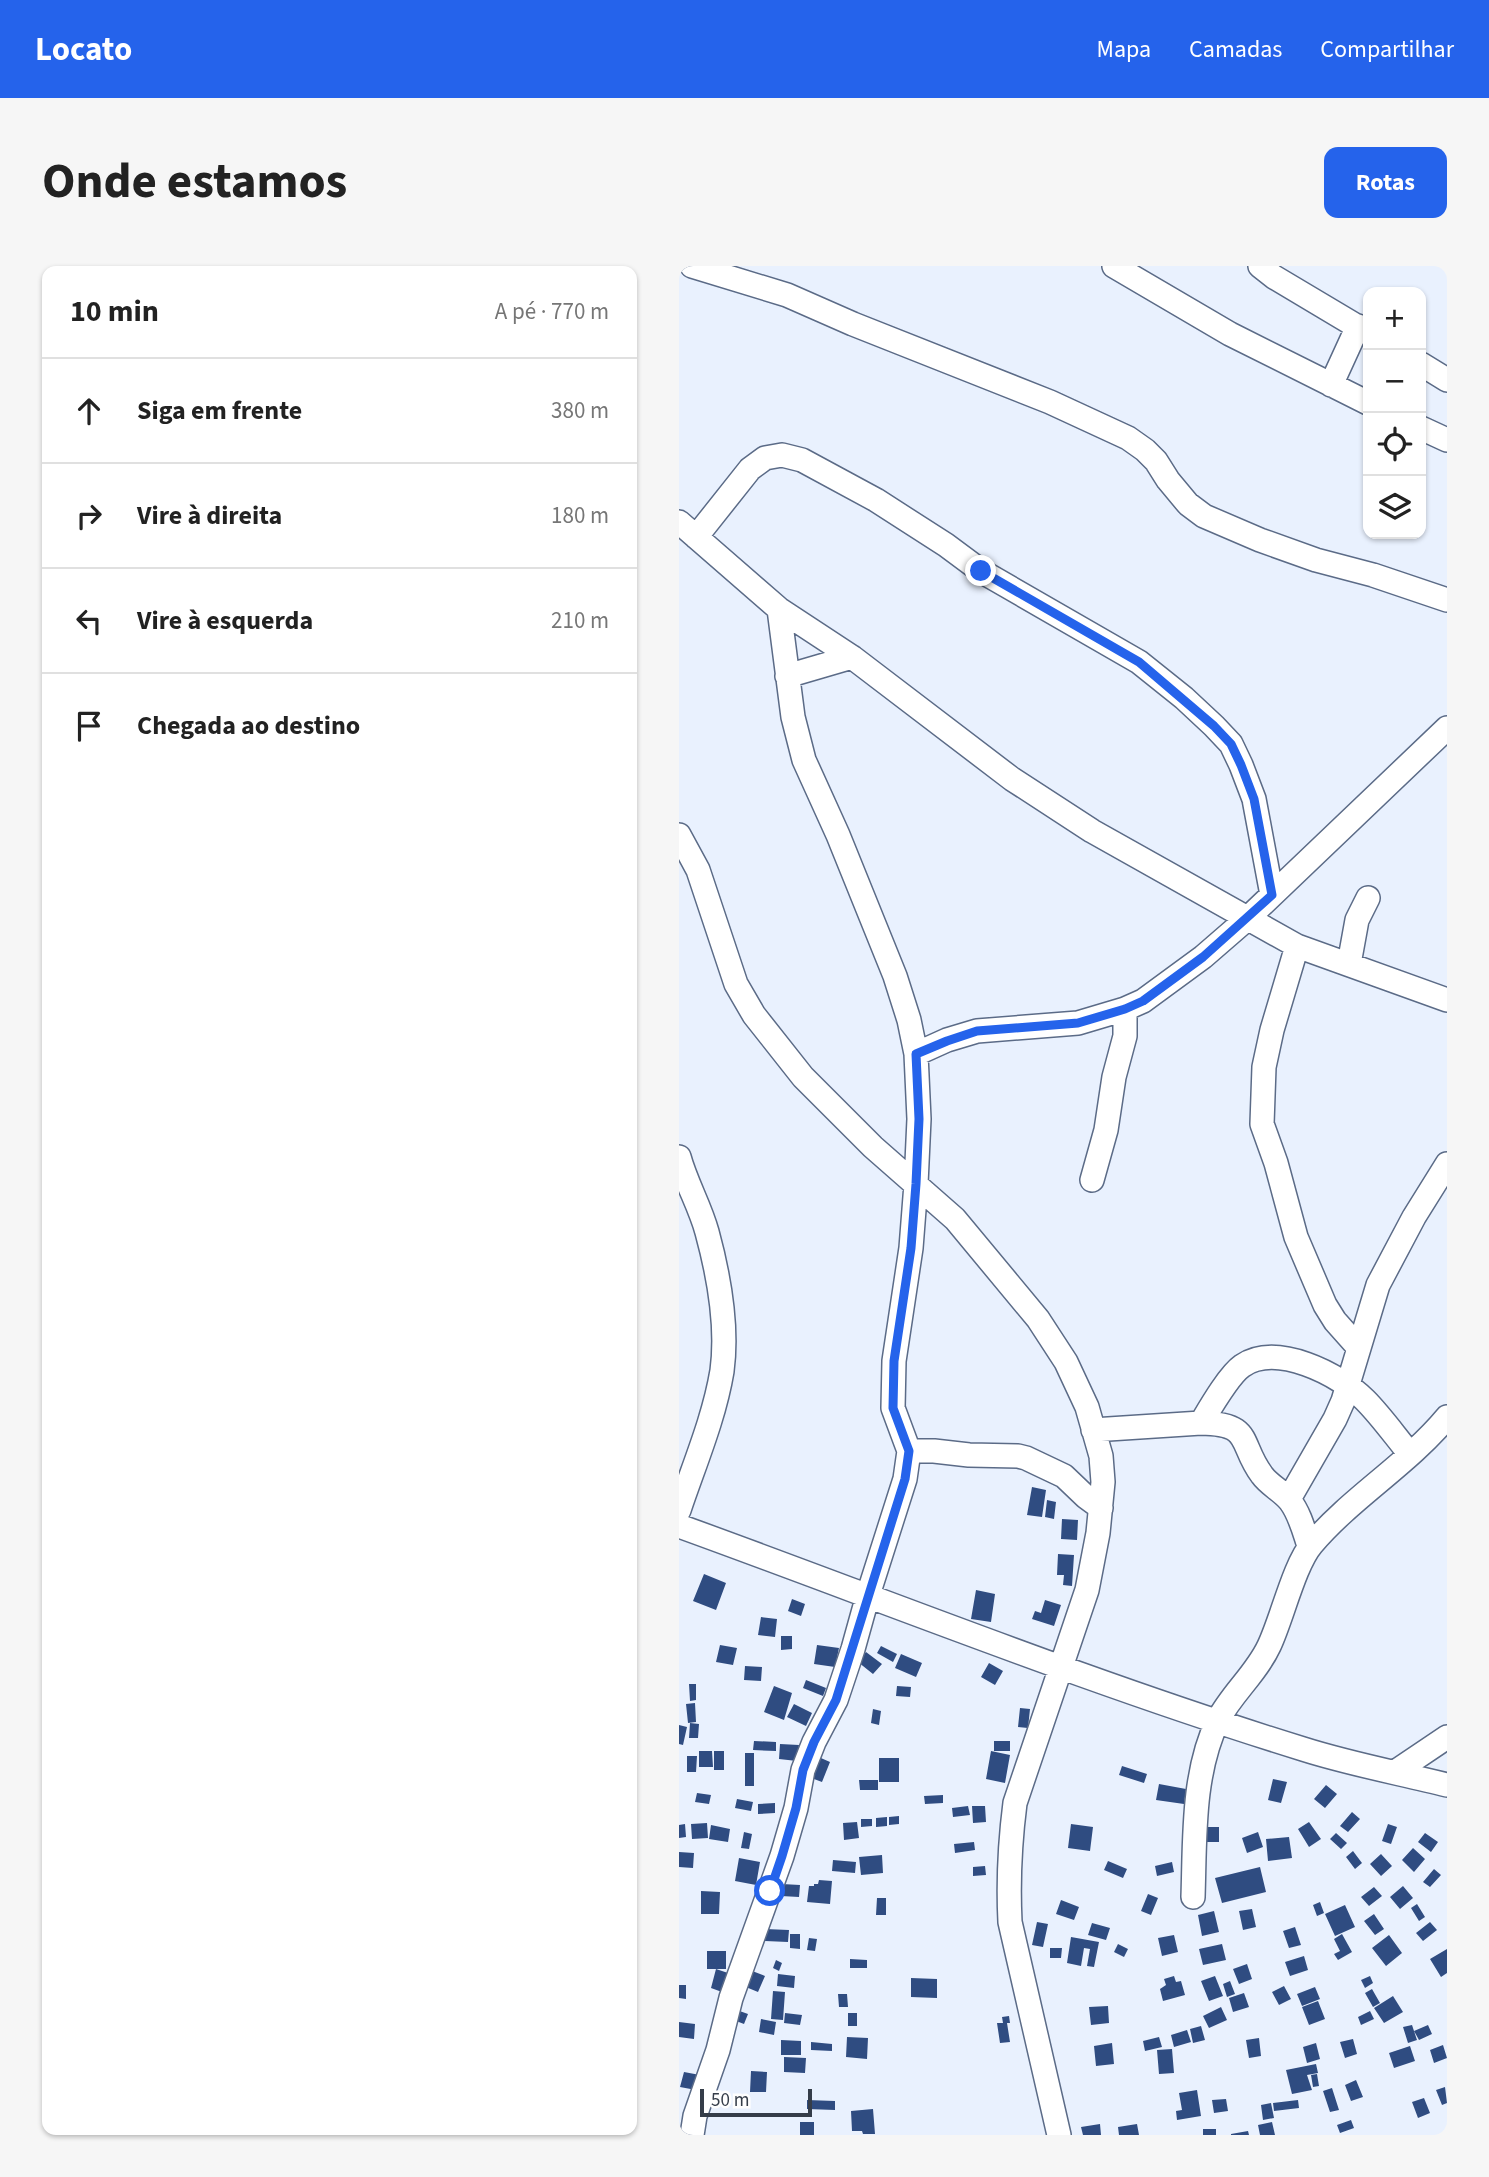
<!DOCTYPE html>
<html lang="pt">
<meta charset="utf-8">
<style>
:root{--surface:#fff;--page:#f6f6f6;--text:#222;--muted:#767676;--line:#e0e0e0;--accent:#2563eb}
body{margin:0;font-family:"Source Sans 3",sans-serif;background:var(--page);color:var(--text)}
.controls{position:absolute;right:21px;top:21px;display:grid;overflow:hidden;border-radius:14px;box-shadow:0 2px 5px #0004}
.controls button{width:63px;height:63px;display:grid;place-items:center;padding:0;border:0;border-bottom:2px solid var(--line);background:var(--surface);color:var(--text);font:35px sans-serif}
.scale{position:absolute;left:21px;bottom:18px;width:112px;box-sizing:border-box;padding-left:7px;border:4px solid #353d49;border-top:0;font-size:19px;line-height:24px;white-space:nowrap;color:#353d49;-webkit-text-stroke:5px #fefefe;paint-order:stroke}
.stop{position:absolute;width:21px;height:21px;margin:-16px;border:5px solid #2563eb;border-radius:50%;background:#fff}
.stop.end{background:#2563eb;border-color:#fff;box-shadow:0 2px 7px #0008}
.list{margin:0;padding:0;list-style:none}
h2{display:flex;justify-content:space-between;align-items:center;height:91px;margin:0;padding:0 28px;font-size:30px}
h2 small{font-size:23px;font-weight:400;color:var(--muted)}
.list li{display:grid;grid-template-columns:46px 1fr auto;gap:21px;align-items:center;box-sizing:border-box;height:105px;padding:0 28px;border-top:2px solid var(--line)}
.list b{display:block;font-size:26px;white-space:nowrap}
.list em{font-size:23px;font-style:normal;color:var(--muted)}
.icon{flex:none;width:38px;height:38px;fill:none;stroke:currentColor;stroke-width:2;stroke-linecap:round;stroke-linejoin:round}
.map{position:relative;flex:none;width:768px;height:1869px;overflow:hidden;border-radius:14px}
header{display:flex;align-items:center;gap:42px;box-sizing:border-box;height:98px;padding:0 35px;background:var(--accent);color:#fff}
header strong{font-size:33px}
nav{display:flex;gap:38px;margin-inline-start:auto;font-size:24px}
.intro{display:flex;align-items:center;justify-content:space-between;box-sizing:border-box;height:168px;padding:0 42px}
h1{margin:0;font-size:49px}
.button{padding:18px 32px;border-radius:14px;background:var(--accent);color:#fff;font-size:24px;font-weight:700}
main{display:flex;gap:42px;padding:0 42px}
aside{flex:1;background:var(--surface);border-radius:14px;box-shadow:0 2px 5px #0004}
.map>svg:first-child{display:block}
.building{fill:#2f4c81}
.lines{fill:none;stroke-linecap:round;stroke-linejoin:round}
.minor-casing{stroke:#5b6b87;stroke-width:26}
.minor{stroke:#fff;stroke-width:23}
.route{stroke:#2563eb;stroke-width:9}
</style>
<header>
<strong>Locato</strong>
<nav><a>Mapa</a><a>Camadas</a><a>Compartilhar</a></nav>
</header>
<div class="intro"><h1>Onde estamos</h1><a class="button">Rotas</a></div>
<main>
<aside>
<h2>10 min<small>A pé · 770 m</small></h2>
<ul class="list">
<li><svg class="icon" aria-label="ahead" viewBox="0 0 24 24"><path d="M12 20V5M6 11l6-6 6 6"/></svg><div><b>Siga em frente</b></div><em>380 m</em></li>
<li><svg class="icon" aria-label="right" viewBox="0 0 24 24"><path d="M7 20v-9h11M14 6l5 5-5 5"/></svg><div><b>Vire à direita</b></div><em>180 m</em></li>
<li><svg class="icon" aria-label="left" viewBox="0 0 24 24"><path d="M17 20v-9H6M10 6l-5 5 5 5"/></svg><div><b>Vire à esquerda</b></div><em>210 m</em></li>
<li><svg class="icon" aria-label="arrive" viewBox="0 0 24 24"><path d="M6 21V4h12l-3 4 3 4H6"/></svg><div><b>Chegada ao destino</b></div></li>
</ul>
</aside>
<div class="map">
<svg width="768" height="1869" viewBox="0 0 768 1869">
<rect width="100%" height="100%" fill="#e9f1fe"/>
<path class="building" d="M353,1221l14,3 -4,27 -15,-2z
M368,1234l9,2 -2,17 -9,-2z
M383,1253l16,1 -1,20 -16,-1z
M379,1288l16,1 -2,31 -9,-1 1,-10h-7z
M25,1308l22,9 -10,27 -23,-9z
M297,1324l19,4 -4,28 -20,-3z
M113,1333l13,5 -4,12 -13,-5z
M366,1334l16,5 -7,21 -22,-7 3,-8 6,2z
M82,1351l16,2 -2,18 -17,-2z
M102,1370h11v13l-11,1z
M41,1379l17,3 -4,17 -17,-3z
M138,1379l22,3 -4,19 -21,-3z
M202,1380l16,8 -4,8 -16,-9z
M187,1386l16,12 -9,10 -15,-12z
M222,1388l21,9 -6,14 -21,-9z
M310,1397l14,8 -8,14 -14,-8z
M66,1400l17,1 -1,14 -17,-1z
M127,1414l20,8 -3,8 -20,-8z
M10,1418h7v16l-6,1z
M95,1420l18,7 -8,27 -20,-8z
M218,1420l14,1 -1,10 -14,-1z
M16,1437l1,19 -8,1 -2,-19z
M115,1438l18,9 -6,13 -19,-9z
M341,1442l10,1 -2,19 -10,-1z
M194,1443l8,2 -2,14 -8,-2z
M11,1457l9,1 -1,14h-9z
M0,1459l8,2 -4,18 -4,-1z
M75,1475l22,1v9l-23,-1z
M315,1475h16v10h-16z
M101,1478l19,1 -2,16 -18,-2z
M20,1485h13l1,16h-14z
M35,1485h10v19h-10z
M312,1485l19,4 -5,28 -19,-4z
M66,1487h9v33h-9z
M135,1489l16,7 -8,20 -16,-6z
M8,1490h10l-1,16h-9z
M200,1492h20v24h-20z
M443,1500l25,8 -3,9 -25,-8z
M594,1513l14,3 -6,21 -13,-3z
M180,1514h19v10h-18z
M480,1518l27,5 -2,15 -28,-4z
M647,1519l11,9 -12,14 -11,-9z
M18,1527l14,2 -2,9 -14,-2z
M264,1529v8l-18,1 -1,-8z
M58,1533l16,3 -2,9 -16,-3z
M96,1537v10l-17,1v-10z
M289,1540l2,9 -17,2 -1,-9z
M293,1540h13l1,16 -13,1z
M673,1546l8,7 -12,13 -8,-6z
M220,1550v8l-10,1v-8z
M208,1551v9l-11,1v-9z
M182,1553h11v7l-11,1z
M178,1556l2,16 -15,2 -1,-17z
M630,1556l12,17 -12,8 -11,-18z
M28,1557l1,15 -16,1 -1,-15z
M6,1558l1,13 -7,1v-13z
M392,1558l22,3 -3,24 -22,-3z
M709,1558l9,3 -6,17 -9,-3z
M32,1559l19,4 -2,13 -19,-3z
M520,1561h20v15h-20z
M65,1566l8,2 -3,15 -8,-1z
M579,1566l5,15 -16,6 -5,-15z
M657,1567l11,10 -6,6 -11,-10z
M746,1567l13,9 -7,10 -13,-10z
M610,1571l3,21 -24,3 -2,-22z
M295,1576l1,8 -20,3 -1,-9z
M734,1582l12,11 -11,13 -12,-12z
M674,1585l9,12 -7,6 -9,-12z
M0,1586l15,1 -1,15 -14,-1z
M702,1588l11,12 -11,10 -11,-12z
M203,1589l1,18 -22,2 -2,-18z
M60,1592l21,4 -4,23 -21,-4z
M154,1594l23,2 -1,11 -23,-2z
M429,1595l19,8 -4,9 -19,-8z
M493,1596l2,10 -17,4 -2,-10z
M306,1600l1,9 -13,1v-9z
M581,1601l6,25 -44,11 -7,-25z
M755,1603l7,6 -11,12 -7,-5z
M140,1614l13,1 -2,23 -23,-2 2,-16h5v-2h4z
M103,1618l18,1 -1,12 -18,-1z
M724,1620l10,12 -13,11 -10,-12z
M695,1621l8,9 -13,10 -8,-9z
M22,1625l19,1 -1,22h-18z
M469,1628l10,4 -7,17 -10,-4z
M198,1632h9v17h-10z
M382,1634l18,7 -5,13 -18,-6z
M641,1636l4,11 -7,3 -4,-11z
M738,1638l8,13 -6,4 -8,-13z
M666,1639l10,22 -20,9 -10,-22z
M573,1643l4,18 -13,3 -4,-19z
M535,1645l5,21 -17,4 -4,-21z
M695,1648l10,15 -9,6 -11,-14z
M358,1656l11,2 -5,23 -11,-2z
M751,1656l7,8 -14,11 -7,-8z
M413,1657l18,5 -4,12 -18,-5z
M616,1661l6,18 -12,3 -6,-17z
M86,1663l24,1 -1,12 -23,-1z
M111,1668h10v15l-10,-1z
M663,1668l10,18 -14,8 -4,-6 6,-3 -6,-12z
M495,1669l4,17 -16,4 -4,-18z
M710,1669l13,18 -16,13 -14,-18z
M392,1671l28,5 -5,25 -7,-1 3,-17 -6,-1 -3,18 -14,-3z
M130,1672l8,1 -2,12 -8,-1z
M439,1678l10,5 -4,8 -10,-5z
M543,1678l4,16 -23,5 -4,-16z
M371,1682h12l-1,10h-11z
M768,1683v24l-6,4 -11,-18z
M28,1685h19v18h-19z
M625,1690l4,14 -18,6 -5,-14z
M171,1693l17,1v8h-17z
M97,1694l6,3 -3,8 -6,-3z
M568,1698l5,15 -13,5 -6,-15z
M37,1703l12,4 -6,19 -11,-4z
M68,1703l18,7 -7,16 -17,-7z
M99,1708l17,2 -1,12 -17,-2z
M495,1710l2,6 5,-1 4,14 -22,6 -3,-12 6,-4 -2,-6z
M536,1710l8,20 -14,5 -8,-20z
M691,1710l3,7 -8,5 -4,-8z
M232,1712l26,1v19l-26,-1z
M551,1715l5,13 -8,3 -4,-13z
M0,1719h7v14l-7,-1z
M605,1720l7,13 -12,6 -7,-13z
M636,1721l5,12 -18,7 -5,-12z
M693,1723l8,14 -7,4 -8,-14z
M94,1725l12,1 -2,28 -12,-1z
M565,1727l5,14 -16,5 -4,-14z
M159,1728h9l1,13h-9z
M714,1730l10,16 -19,11 -10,-15z
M639,1735l7,18 -16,6 -7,-18z
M429,1740l1,17 -18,2 -2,-18z
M542,1741l6,13 -18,8 -6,-12z
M55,1743l14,5 -4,10 -13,-5z
M691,1745l4,8 -13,6 -3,-8z
M106,1747l17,2 -2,10 -16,-2z
M169,1747h9v13h-9z
M330,1750l1,7h-3l3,19 -10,1 -3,-20h6l-1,-6z
M82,1753l15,3 -2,13 -15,-3z
M0,1756l16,2 -1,15 -15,-2z
M733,1759l5,15 -9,3 -5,-16z
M749,1759l4,9 -13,6 -5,-9z
M522,1760l4,14 -12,3 -3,-14z
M508,1764l4,12 -17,5 -3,-12z
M168,1771l21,1 -1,21 -21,-2z
M480,1771l3,10 -17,4 -2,-10z
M580,1772l2,18 -12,2 -3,-18z
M674,1773l4,15 -12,4 -5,-16z
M102,1774l20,1v14h-20z
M132,1776l21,2v7l-21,-1z
M433,1777l2,21 -18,2 -2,-20z
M637,1777l4,16 -13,4 -4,-16z
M764,1779l4,13 -13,5 -4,-13z
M731,1780l5,15 -21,7 -5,-15z
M493,1783l2,24 -15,1 -2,-24z
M105,1791l22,1 -1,15 -21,-1z
M637,1798l2,9 -11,2 5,15 -20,4 -6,-24z
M72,1805l16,1 -1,20h-16z
M5,1806l16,3 -4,15 -16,-3z
M638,1808l2,12 -6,1 -2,-12z
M677,1814l7,17 -12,4 -6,-16z
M766,1821l2,16 -5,2 -6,-15z
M653,1822l7,22 -9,2 -7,-21z
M518,1824l4,26 -24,4 -1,-9 6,-1 -3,-17z
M745,1832l6,15 -12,5 -6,-16z
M547,1833l2,12 -14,2 -2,-13z
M128,1834l28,1v9l-28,-1z
M619,1834l1,8 -25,3 -1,-8z
M592,1837l3,15 -11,2 -2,-15z
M194,1843l2,25h-12l-1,-3h-10l-1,-20z
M672,1854l3,8 -14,5 -3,-8z
M121,1856h14v13h-14z
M593,1856l3,13h-15l-2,-10z
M421,1858l1,11h-18l-2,-8z
M458,1858l2,11h-20l-1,-8z
M524,1863h13v6h-13z
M569,1865l1,4h-18v-1z"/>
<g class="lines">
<defs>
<path id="minor" d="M13,0l95,29 66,29 197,78 78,36 17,12 11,11 12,19 20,24 16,12 56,24 56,20 57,15 74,25
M435,0l116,68 138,69
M581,0l14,11 94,56
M742,98l26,16
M652,119l27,-59
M742,162l26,12
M0,256l100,87 73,48 160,122 80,52 205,115 150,54
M17,271l54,-68 15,-11 17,-3 20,5 74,40 70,45 35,26 158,91 45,36 30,28 17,18 10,21 13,34 18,96
M108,410l65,-19
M0,569l19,35 38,114 18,31 49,62 70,70 82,72 83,100 28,43 21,45 14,49 2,26 -5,51 -11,57 -72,213c-5,39 -7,79 -5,119l49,213
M618,680l-25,84 -8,37 -2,57 14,39 20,74 29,68 10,16 24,27
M670,698l8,-44 11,-22
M237,788l31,-14 30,-9 101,-8 47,-14 18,-8 60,-44 45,-39 199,-190
M0,891c7,26 21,49 28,75 12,44 21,94 15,139 -8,48 -28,94 -43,139
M413,914l14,-50 8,-53 11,-41v-27
M522,1157c9,-15 28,-48 41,-57 34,-24 97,8 123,34 16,16 30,36 45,54
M414,1164l108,-7c53,1 37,20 61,52 7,10 20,16 28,26 10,13 14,30 19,45
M230,1185h25l35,4 49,1 8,2 38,18 22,21 15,11
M610,1233l46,-80 8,-18 35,-116 36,-68 33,-53
M0,1260c207,75 413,158 624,223 47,15 96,24 144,36
M716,1506l52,-35
M514,1631c2,-58 -1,-123 25,-177 14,-27 38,-46 51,-74 13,-27 25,-81 43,-102 40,-47 95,-79 135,-127
M13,1869l3,-19 23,-66 13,-52 51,-142 14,-48 7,-38 11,-28 22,-42 17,-51 15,-54 37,-116 4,-28 -16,-43 1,-47 17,-113 5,-64 3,-65 -3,-65 -7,-34 -14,-44 -57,-141 -34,-75 -11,-43 -14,-108"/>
</defs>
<use href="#minor" class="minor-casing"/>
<use href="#minor" class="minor"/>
</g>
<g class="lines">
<path class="route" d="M91,1625l12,-35 14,-48 7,-38 11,-28 22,-42 69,-221 4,-28 -16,-43 1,-47 17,-113 5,-64 3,-65 -3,-65 31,-13 30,-10 101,-8 47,-14 18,-8 60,-44 69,-62 -18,-96 -13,-34 -10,-21 -17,-18 -75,-64 -158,-91"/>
</g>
</svg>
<div class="controls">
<button>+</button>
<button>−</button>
<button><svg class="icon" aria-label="locate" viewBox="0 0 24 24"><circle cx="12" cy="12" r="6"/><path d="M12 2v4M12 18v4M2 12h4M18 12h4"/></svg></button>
<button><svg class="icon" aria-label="layers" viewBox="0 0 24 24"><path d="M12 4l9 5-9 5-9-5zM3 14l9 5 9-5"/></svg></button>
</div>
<div class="scale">50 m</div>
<div class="stop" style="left:91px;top:1625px"></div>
<div class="stop end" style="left:302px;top:305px"></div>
</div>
</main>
